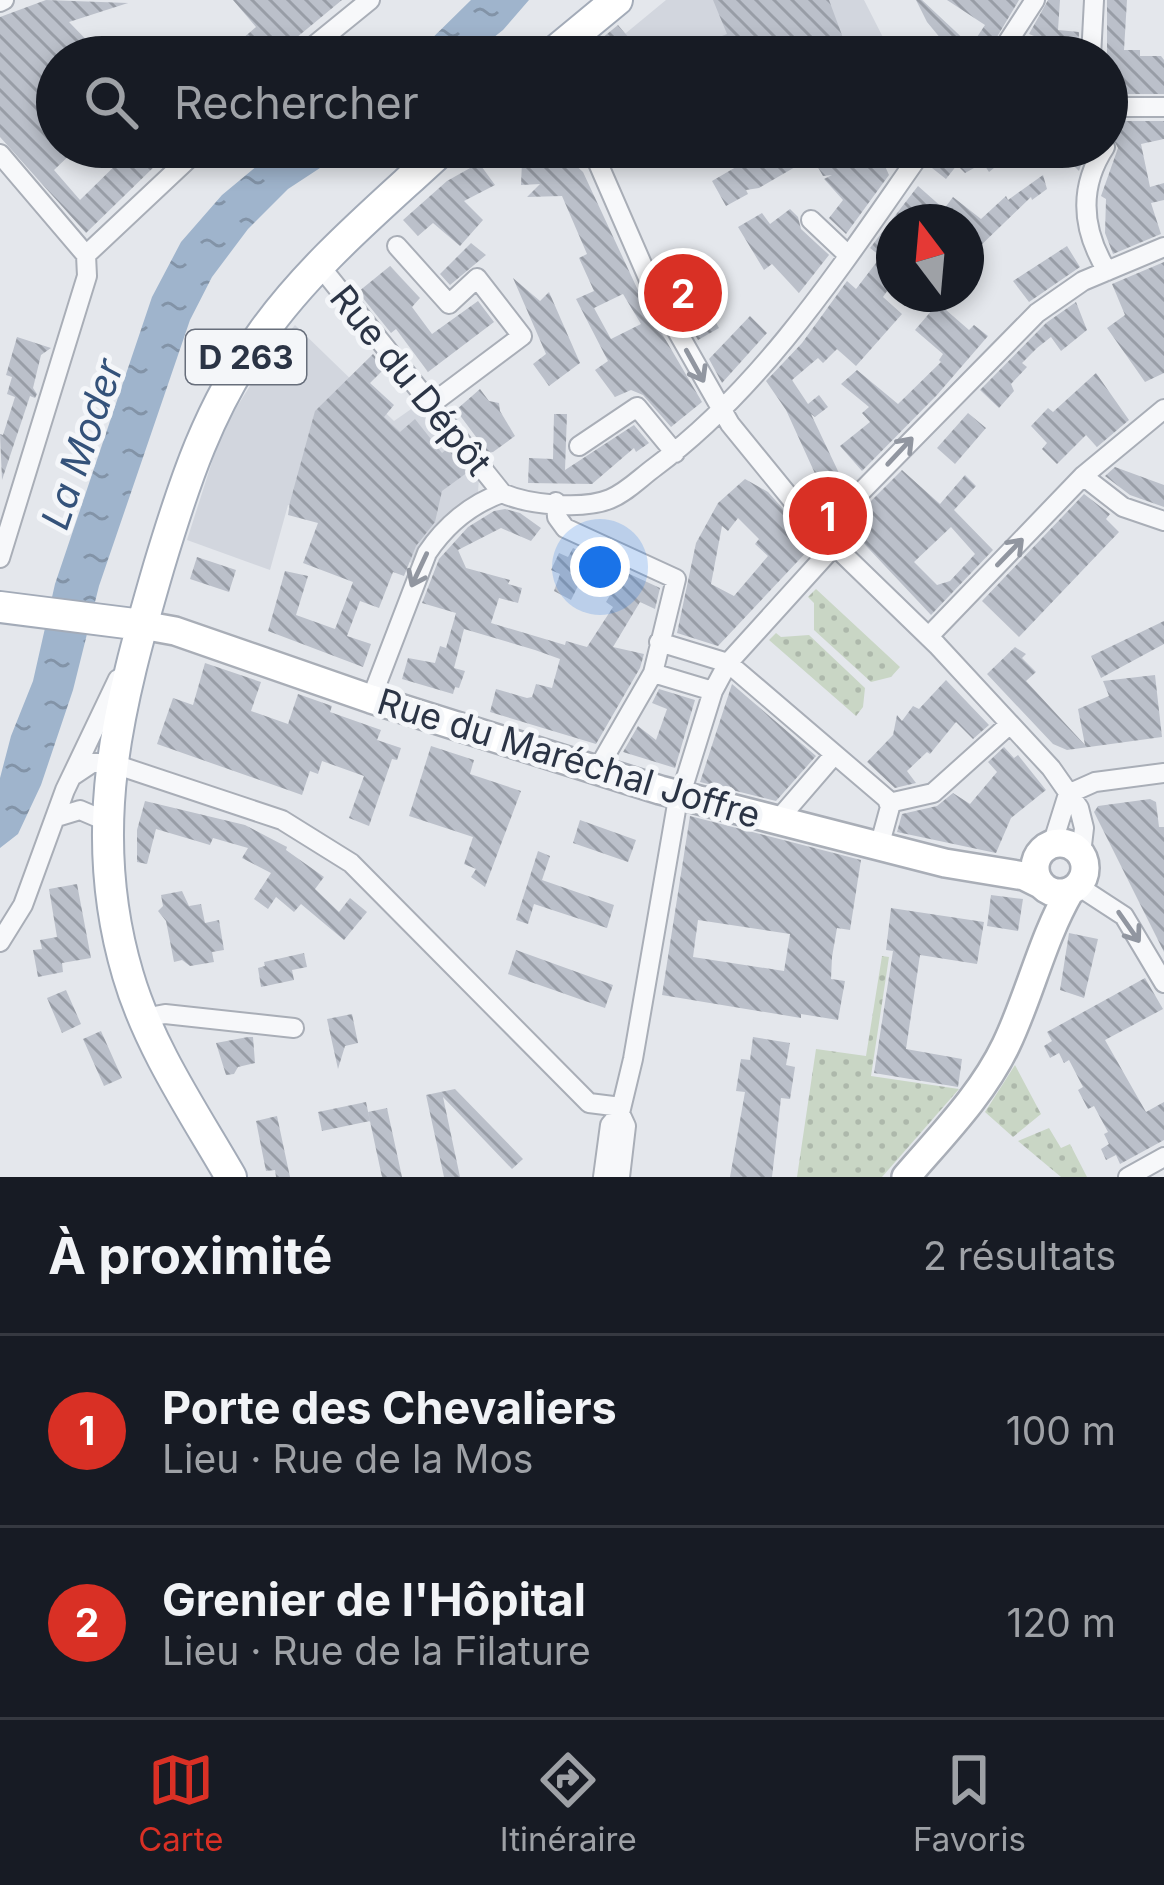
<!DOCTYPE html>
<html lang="fr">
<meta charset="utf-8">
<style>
:root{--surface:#171b24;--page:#242831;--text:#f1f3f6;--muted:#9ea1a6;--line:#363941;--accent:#d93025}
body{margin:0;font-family:Inter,sans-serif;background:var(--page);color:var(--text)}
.compass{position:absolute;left:876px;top:204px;width:108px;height:108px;border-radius:50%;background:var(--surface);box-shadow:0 6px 18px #0003;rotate:344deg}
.you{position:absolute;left:600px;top:567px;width:42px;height:42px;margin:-30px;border:9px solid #fff;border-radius:50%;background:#1a73e8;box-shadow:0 0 0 18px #1a73e833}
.badge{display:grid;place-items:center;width:78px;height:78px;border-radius:50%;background:var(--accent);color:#fff;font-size:39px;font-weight:700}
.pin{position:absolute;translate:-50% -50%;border:6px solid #fff;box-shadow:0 3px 12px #0006}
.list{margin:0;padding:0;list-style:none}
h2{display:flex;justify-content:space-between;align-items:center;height:156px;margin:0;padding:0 48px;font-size:51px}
h2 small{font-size:39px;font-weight:400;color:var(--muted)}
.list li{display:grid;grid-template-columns:78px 1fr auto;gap:36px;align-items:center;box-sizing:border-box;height:192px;padding:0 48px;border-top:3px solid var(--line)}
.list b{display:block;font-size:45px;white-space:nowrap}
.list p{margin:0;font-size:39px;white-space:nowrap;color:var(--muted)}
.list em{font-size:39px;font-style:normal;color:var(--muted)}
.icon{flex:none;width:66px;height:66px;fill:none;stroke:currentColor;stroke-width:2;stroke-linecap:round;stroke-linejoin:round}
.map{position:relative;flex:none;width:1164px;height:1177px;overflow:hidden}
.search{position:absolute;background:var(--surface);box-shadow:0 6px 18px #0003;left:36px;right:36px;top:36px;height:132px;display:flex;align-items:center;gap:30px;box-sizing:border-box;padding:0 42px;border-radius:66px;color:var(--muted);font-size:45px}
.sheet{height:540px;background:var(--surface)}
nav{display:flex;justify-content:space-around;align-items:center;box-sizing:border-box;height:168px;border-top:3px solid var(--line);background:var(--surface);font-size:33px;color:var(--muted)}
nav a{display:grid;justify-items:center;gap:6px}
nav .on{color:var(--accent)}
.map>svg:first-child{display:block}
.built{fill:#d2d6de}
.grass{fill:url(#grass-dots)}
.water{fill:url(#water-ripples)}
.building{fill:url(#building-back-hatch);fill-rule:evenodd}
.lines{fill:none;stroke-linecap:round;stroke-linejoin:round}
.street-casing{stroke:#a9aeb7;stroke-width:22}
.secondary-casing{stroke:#a9aeb7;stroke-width:32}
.primary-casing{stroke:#a3abb8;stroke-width:34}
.street{stroke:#f7f8fa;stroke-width:18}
.secondary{stroke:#fff;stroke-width:27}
.primary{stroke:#fff;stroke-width:30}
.oneway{stroke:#9196a0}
.labels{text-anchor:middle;stroke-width:10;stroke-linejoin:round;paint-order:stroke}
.shield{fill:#f4f6f9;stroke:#676e7b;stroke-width:3}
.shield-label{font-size:33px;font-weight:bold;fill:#2b3445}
.street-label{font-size:36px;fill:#2b3445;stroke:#f4f6f9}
.water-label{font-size:39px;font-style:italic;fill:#34527a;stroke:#f4f6f9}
</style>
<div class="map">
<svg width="1164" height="1177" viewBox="0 0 1164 1177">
<defs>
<pattern id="grass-dots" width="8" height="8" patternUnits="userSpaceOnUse" patternTransform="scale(3)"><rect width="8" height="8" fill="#c9d6c5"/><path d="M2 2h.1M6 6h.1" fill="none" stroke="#adb8ab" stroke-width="1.8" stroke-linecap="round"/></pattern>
<pattern id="water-ripples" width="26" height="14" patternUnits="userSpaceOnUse" patternTransform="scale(3)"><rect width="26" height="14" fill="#9fb4cc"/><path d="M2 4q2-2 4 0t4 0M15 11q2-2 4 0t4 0" fill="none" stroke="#8293a7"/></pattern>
<pattern id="building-back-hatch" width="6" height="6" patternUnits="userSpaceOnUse" patternTransform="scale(3)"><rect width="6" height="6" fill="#bbc0ca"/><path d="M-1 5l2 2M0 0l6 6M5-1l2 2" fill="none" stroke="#989da6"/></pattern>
</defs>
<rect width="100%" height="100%" fill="#e4e7ec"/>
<path class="built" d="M666,0h198l29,57h-296z
M295,325l99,96 23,-16 62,73 -1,14 -33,28 -34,43 -61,-44 -62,-14 -18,65 -83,-30 32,-100 14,-27 37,-59z"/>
<path class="grass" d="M816,589l84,78 -9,10 -20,5 -57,-52v-27l-6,-6z
M776,633l5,4 28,-2 56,53 -2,19 -7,9 -87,-76z
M882,956l7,1 -18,119 88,13 -77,88h-85l19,-128 50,7z
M1015,1065l26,49 -28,23 -28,-25z
M1049,1128l12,20 9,-4 17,33h-26l-43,-36z"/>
<path class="water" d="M471,0h58l-26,30 -34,27h-56z
M280,147h72l-64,42 -40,40 -36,48 -22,43 -91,266 -26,104 -32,95 -23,49 -18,14v-70l11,-42 22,-55 22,-97 97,-287 29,-55 41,-47z"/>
<path class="building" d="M46,0l82,3 -59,19 34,35h-46v90h21l-24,23 26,30 50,-49 6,6 8,-7 14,13 -72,70 -86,-96v-120z
M233,0h109l-69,57h-52l35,-30z
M713,0h116l17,46 20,-8 7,19h-157l-7,-16 18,-7z
M916,0h6l49,46 14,-21 -38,-25h72l-34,57h-29l-29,-35z
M1048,0h12l-2,30 21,2 -1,25h-20l-1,-12 -28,-11z
M1107,0h20l-3,50h16v6h21l3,4v34h-57z
M618,25l16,19 -15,13h-40z
M1110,121h54v18l-23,5 9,43 14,-4v17l-13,3 10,31 -48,20 -8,-21 1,-34 -5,-3 17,-48 -7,-13z
M956,147h64l-31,25 -6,-9 -18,10 -8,-8 -11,14 -14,-11 12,-15z
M1027,147h51l4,15 -3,9 -6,-6 -3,2 -3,-7 -33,3z
M522,161h49l12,11 60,129 59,101 -31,25 -28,-32 -12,-5 -16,7 -20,-27 13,-9 -32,-62 18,-8 -15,-33 8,-4 -25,-58 -35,1 13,-13 -19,1zM623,294l18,30 -30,15 -17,-31z
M479,163l16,22 -31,16 19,19 -23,26 -27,-23 -15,13 -15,-16 44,-39z
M762,163h40l-43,25 -13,2 2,4 -22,12 -14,-25 24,-14z
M816,164h68l5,11 -43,59 -17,-16 14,-18 -19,-21 8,-4 -9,1z
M1043,175l4,14 -15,11 -1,-3 -56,54 -9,-9v-20h-72v32l-6,8 -18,-14 48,-62 26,23 9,-12 28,22 25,-23 2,4z
M790,209l8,8 3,12 28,26 -30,38 -27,-29 -8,6 -26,-43 24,-14 8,11z
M471,243l15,12 -36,30 -10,-11z
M1067,246l13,21 -51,35 -16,-21z
M879,259l15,10v12l-11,16 19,17 -46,52 -19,-17 -14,14 -5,-5 -26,22 16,24 11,-9 9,12 -13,10 -4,-3 35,74 -17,34 -10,-10 9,-10 -42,-92 -20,-29 36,-38 45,-62 9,8z
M1164,262v111l-19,9 -38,-54 18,-13 -13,-31z
M683,264l36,64 -21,12 -36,-64z
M390,266l30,32 -8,9 20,27 46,-33 16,21 -66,50 -32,-43 -5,4 -33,-41z
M513,278l27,23 9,-9 31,71 -31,23 -16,-22 13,-10z
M1076,302l11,28 -26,21 -10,-14 -14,11 -15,15 5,4 -16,17 3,7 -15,17 -19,-18 66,-67z
M938,303l31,27 5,-5 14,11 -51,59 -75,76 -22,-25 30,-24 -8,-9 7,-6 -28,-23 16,-14 41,34 43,-42 -2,-2 4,-6 -28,-24z
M750,316l17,17 -45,50 -13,-24z
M17,337l34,11 -10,7 -8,33 4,6 -2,4 -5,-2 -28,84 -2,-46 3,1 12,-38 -8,-3 5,-17 -6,-2z
M373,354l12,14 -15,15 24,22 -10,12 16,15 15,-13 27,34 6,-5 20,24 -26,19 -7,31 -19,24 -12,30 -11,-4 -14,36 -19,-7 -13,35 24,8 -8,23 -95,-36 17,-60 23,5 -12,39 39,14 18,-47 -50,-19 15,-40 -30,-8 2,-13 25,-91z
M1096,373l33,47 -32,27 -11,-12 -29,29 -15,-15 5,-6 -16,-17 17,-18 5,4z
M480,389l9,12 10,2 1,8 15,25 -22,16 -5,1 -32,-43z
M968,413l18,15 -31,36 -18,-16z
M554,414h13l-2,56 69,-45 15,18 -13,9 -2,-4 -42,36 -64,-1 1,-25 24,1z
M1115,467l49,18v22l-34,-12 -25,-19z
M902,470l38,34 25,-29 11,11 -22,24 39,40 -62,65 -77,-82 9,-24zM951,527l24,27 -25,27 -13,4 -23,-23z
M745,479l23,13 46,52 -96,102 -41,-13 19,-90 22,-40zM738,518l21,21 -4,5 13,12 -34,40 -23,-12 11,-58 6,5z
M1084,494l26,20 -4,5 13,13 -100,105 -37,-36z
M505,509l15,4 21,15 -10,13 -30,-13 -43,22 8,18 44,12 -2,4 14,4 -4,15 -19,-5 -8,25 74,22 1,-4 21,6 26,-40 -7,-5 7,-12 -30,-14 -12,24 -17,-9 6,-17 -9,-4 8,-17 9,4 5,-9 87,40 -5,21 -15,-7 -27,45 31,7 -4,14 -44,76 -106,-32 6,-23 31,9 5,-1 4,-13 16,4 8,-29 -25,-9 -71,-21 -10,39 11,3 -6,17 -4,-1 -2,7 -51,-15 6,-21 27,5 5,-17 6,2 10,-35 -34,-10 17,-44 29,-32 26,-16z
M197,557l39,13 -7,22 -39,-13z
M1164,621v23l-63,34 -10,-22z
M1015,647l11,7 -4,4 14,14 -10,9 59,64 -7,-36 31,-13 -6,-15 52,-6 7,62 -95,13 -14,-6 -66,-70z
M205,663l56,19 -10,29 37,13 10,-30 34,12 -2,6 51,18 -4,10 24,8 -4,12 -5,-1 -23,67 -20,-8 15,-42 -42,-15 -4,13 -8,-3 -8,24 -145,-51 16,-46 20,7z
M946,680l43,45 -16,14 -17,-17 -26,32 -3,-2 -20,19 9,12 -21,5 -28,-26 26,-27 4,-20 5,6 11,-15 6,3z
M732,684l84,72 -40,45 -76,-19z
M659,689l36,11 -20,68 -52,-16 15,-26 18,14 11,-31 -15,-6z
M431,746l43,14 -4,14 51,17 -36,96 -14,-10 5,-8 -12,-5 9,-27 -64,-21z
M1004,747l10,11 4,-3 28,35 -35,28 -15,35 -99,-21 5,-18 35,-8 16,-13 17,11 27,-32 -9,-10z
M1150,799l6,3 3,25h5v125l-70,-140 4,-6z
M145,801l100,24 42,22 -1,3 38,27 -9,12 24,23 11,-14 17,14 -23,28 -43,-36 -7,8 -18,-15 -8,12 -14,-10 17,-26 -29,-15 6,-10 -35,-10 -3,7 -54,-16 -9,35 -10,-2v-32z
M690,816l171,44 -11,70 -13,-2 -5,29 -1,22 14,2 -7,39 -37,-6v4l-139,-23zM698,920l92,14 -6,37 -91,-14z
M580,820l56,20 -8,22 -55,-19z
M538,851l12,5 -8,24 72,25 -7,23 -73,-24 -6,20 -12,-4z
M77,884l14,74 -29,5 1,9 -25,5 -5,-27 9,-1 -2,-9 17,-3 -8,-48z
M182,891l7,15 12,-2 4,19 14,-3 5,30 -12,2 2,10 -24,4 -8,-6 -8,2 -8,-41 -8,-10 5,-5 -2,-11z
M991,895l32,4 -5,32 -31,-5z
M891,908l93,14 -7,42 -57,-9 -14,94 56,10 -4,28 -84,-14 19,-122 -7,-1z
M1069,933l29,6 -14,59 -24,-8z
M516,950l97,35 -8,23 -97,-34z
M304,953l3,14 -15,3 2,10 -33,7 -3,-19 7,-2 -1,-4z
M1145,978l18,31 -58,31 41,72 18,-10v38l-44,24 -4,-9 -10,5 -5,-11 8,-5 -5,-10 4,-2 -14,-26 -6,3 -10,-19 5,-3 -14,-27 -5,3 -5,-10 -9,5 -6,-12 8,-5 -5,-9z
M66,990l15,34 -19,9 -15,-35z
M352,1014l6,29 -13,3 -7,23 -11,-50z
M101,1031l21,47 -18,8 -21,-47z
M248,1037h5l2,26 -17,4 -4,7 -8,1 -10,-32z
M753,1037l37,6 -4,22 9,2 -5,32 -9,-1 -9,79h-42l15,-85 -9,-1 5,-32 9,1z
M455,1089l68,70 -11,10 -69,-72 17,80h-16l-18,-82z
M366,1102l4,19 -48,10 -4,-19z
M387,1108l15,69h-20l-14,-65z
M277,1116l13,61h-14l-1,-7 -9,1 -10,-50z"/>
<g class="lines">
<defs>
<path id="street" d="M0,2l4,-2
M300,57l70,-57
M998,57l37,-57
M1091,57l3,-57
M1107,107h57
M591,147l61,140 78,137 80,98 127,123 114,123 28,40 5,20 -3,26
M604,147l280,4 41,-3
M1105,147c-27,41 -23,83 2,124
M0,154l86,101
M811,220l37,35
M397,246l52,58 28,-26 45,58 -92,69
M320,266l182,227
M579,446l58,-39 38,46
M1083,476l40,31 41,14
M502,493c26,12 81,17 108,6 17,-7 30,-21 45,-32 111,-82 191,-208 270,-320
M556,502l1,15 8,11 111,51 -23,94 -56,97
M0,558l87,-282 -1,-21 115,-108
M929,636l154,-160 81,-67
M659,642l69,21 159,136 3,8 -11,40
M653,673l60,18
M371,699l56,-146c18,-27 44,-49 75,-60
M74,775l18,-12h19l171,57 69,43 238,240 32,4
M889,803l44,-10 77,-69
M57,817l23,-7 21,9 4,12
M777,821l57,-66
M1052,845l16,-51 27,-12 69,-9
M1078,886l46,30 40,67
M0,942l23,-37 42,-115 53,-111
M144,1018l21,-4 129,14
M603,1177l7,-52 10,-12 13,-54 43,-249 37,-119 15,-28 107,-118 16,-43 186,-189 46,-32 81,-34
M620,1177l6,-51 -6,-13
M1128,1177l36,-20"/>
<path id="secondary" d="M142,625l33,6 196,68 289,91 285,73 79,13 18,9
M1035 868a25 25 0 1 1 50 0a25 25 0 1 1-50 0Z
M906,1177c36,-42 76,-82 100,-132 24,-50 36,-106 64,-154"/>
<path id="primary" d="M548,57l69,-57
M0,607l142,18
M231,1177c-37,-64 -82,-130 -103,-202 -43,-144 -10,-269 31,-409 25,-83 50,-160 102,-231 50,-71 121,-129 184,-188"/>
</defs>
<use href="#street" class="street-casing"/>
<use href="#secondary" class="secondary-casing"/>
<use href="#primary" class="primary-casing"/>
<use href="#street" class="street"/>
<use href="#secondary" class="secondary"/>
<use href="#primary" class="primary"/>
</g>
<defs><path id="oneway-shaft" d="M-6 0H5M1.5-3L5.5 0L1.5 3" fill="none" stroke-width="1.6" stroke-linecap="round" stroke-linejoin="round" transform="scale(3)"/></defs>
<g class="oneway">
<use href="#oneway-shaft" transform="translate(695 366) rotate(61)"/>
<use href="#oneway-shaft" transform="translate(900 451) rotate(-47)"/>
<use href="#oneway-shaft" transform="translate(1010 552) rotate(-46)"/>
<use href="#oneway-shaft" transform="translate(419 570) rotate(115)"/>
<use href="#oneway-shaft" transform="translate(1129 927) rotate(55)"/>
</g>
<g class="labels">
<rect class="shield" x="186" y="330" width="120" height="54" rx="9"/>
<g class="shield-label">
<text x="246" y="369">D 263</text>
</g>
<g class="street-label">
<text transform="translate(411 380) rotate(51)" y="13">Rue du Dépôt</text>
<text transform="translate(569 758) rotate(17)" y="13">Rue du Maréchal Joffre</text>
</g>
<g class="water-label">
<text transform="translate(82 444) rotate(-71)" y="14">La Moder</text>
</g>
</g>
</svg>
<svg class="compass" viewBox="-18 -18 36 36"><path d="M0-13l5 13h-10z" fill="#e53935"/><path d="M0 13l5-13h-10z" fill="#9ea1a6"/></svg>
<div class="you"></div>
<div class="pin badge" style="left:828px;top:516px">1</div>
<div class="pin badge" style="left:683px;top:293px">2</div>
<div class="search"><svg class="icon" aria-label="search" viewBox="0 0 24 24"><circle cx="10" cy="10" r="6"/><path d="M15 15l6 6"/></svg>Rechercher</div>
</div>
<section class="sheet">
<h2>À proximité<small>2 résultats</small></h2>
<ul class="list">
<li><span class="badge">1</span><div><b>Porte des Chevaliers</b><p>Lieu · Rue de la Mos</p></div><em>100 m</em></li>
<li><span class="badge">2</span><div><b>Grenier de l'Hôpital</b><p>Lieu · Rue de la Filature</p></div><em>120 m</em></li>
</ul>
</section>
<nav>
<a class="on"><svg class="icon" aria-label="map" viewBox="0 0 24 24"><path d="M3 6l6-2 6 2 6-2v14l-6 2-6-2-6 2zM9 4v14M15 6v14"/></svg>Carte</a>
<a><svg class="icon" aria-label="directions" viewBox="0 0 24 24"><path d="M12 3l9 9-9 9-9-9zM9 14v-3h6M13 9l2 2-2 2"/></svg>Itinéraire</a>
<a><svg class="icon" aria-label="saved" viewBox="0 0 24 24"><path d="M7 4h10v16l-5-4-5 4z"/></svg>Favoris</a>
</nav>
